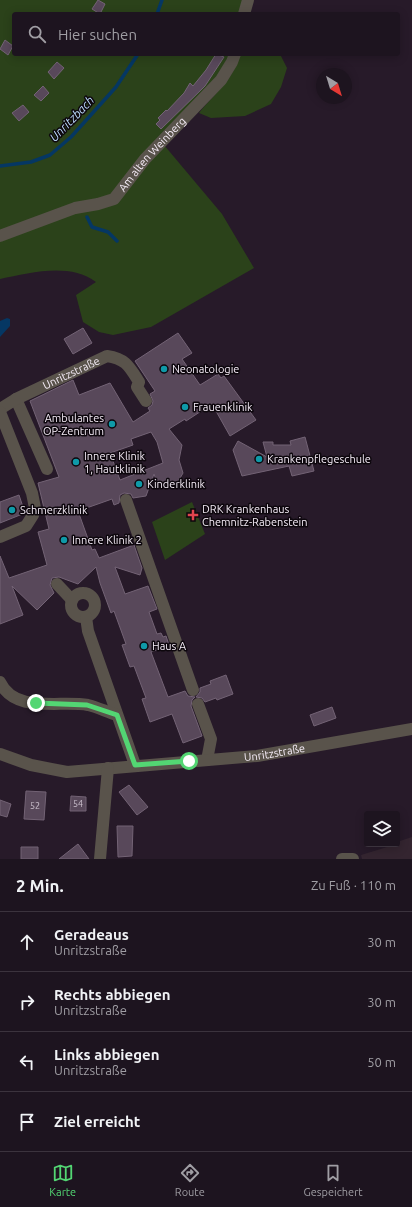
<!DOCTYPE html>
<html lang="de">
<meta charset="utf-8">
<style>
:root{--surface:#1d141f;--page:#2a212c;--text:#f1f3f6;--muted:#a09ea4;--line:#3b333d;--accent:#53d673}
body{margin:0;font-family:Ubuntu,sans-serif;background:var(--page);color:var(--text)}
.controls{position:absolute;right:12px;bottom:12px;display:grid;overflow:hidden;border-radius:4px;box-shadow:0 2px 10px #0003}
.controls button{width:36px;height:36px;display:grid;place-items:center;padding:0;border:0;border-bottom:1px solid var(--line);background:var(--surface);color:var(--text);font:20px sans-serif}
.compass{position:absolute;left:316px;top:68px;width:36px;height:36px;border-radius:50%;background:var(--surface);box-shadow:0 2px 10px #0003;rotate:142deg}
.stop{position:absolute;width:12px;height:12px;margin:-9px;border:3px solid #53d673;border-radius:50%;background:#fff}
.stop.end{background:#53d673;border-color:#fff;box-shadow:0 1px 4px #0008}
.list{margin:0;padding:0;list-style:none}
h2{display:flex;justify-content:space-between;align-items:center;height:52px;margin:0;padding:0 16px;font-size:17px}
h2 small{font-size:13px;font-weight:400;color:var(--muted)}
.list li{display:grid;grid-template-columns:26px 1fr auto;gap:12px;align-items:center;box-sizing:border-box;height:60px;padding:0 16px;border-top:1px solid var(--line)}
.list b{display:block;font-size:15px;white-space:nowrap}
.list p{margin:0;font-size:13px;white-space:nowrap;color:var(--muted)}
.list em{font-size:13px;font-style:normal;color:var(--muted)}
.icon{flex:none;width:22px;height:22px;fill:none;stroke:currentColor;stroke-width:2;stroke-linecap:round;stroke-linejoin:round}
.map{position:relative;flex:none;width:412px;height:859px;overflow:hidden}
.search{position:absolute;background:var(--surface);box-shadow:0 2px 10px #0003;left:12px;right:12px;top:12px;height:44px;display:flex;align-items:center;gap:10px;box-sizing:border-box;padding:0 14px;border-radius:4px;color:var(--muted);font-size:15px}
.sheet{height:292px;background:var(--surface)}
nav{display:flex;justify-content:space-around;align-items:center;box-sizing:border-box;height:56px;border-top:1px solid var(--line);background:var(--surface);font-size:11px;color:var(--muted)}
nav a{display:grid;justify-items:center;gap:2px}
nav .on{color:var(--accent)}
.map>svg:first-child{display:block}
.education{fill:#342530}
.green{fill:#2b421a}
.water{fill:#053763}
.lines{fill:none;stroke-linecap:round;stroke-linejoin:round}
.stream{stroke:#053763;stroke-width:3.5}
.building{fill:#58485a;stroke:#736375;fill-rule:evenodd}
.minor{stroke:#59534b;stroke-width:12}
.route{stroke:#53d673;stroke-width:5}
.culture-dot{fill:#0f9aa8;stroke:#0d070d;stroke-width:1.5}
.health-dot{fill:#e0444e;stroke:#0d070d;stroke-width:1.5}
.labels{text-anchor:middle;stroke-width:3;stroke-linejoin:round;paint-order:stroke}
.number-label{font-size:9px;fill:#cec3d0}
.street-label{font-size:11px;fill:#f5ecf7;stroke:#0d070d}
.poi-label{font-size:11px;fill:#f5ecf7;stroke:#0d070d;text-anchor:start}
.water-label{font-size:12px;font-style:italic;fill:#bddcfe;stroke:#0d070d}
</style>
<div class="map">
<svg width="412" height="859" viewBox="0 0 412 859">
<rect width="100%" height="100%" fill="#271a29"/>
<path class="education" d="M412,837v22h-50l-1,-4 36,-11v-2z"/>
<path class="green" d="M0,0h244l-5,14h-225v40h216l-13,24 -53,67 58,69 32,54 -103,59 -38,8 -14,-3 -16,-10 -7,-27 20,-13c-27,-20 -66,-9 -96,-3z
M240,54h40l7,14 -6,19 -10,17 -26,12 -34,2 -12,-5c15,-19 35,-34 41,-59z
M192,502l13,32 -40,26 -13,-38z"/>
<path class="water" d="M7,318l3,1v7l-10,11v-16z"/>
<g class="lines">
<path class="stream" d="M157,14l5,-14
M0,166l31,-4 19,-7 21,-18 45,-50 22,-33
M87,217l5,10 16,5 9,9"/>
</g>
<path class="building" d="M98,0l7,4 -5,10 -8,-5z
M5,40l8,6 -5,9 -8,-6z
M216,54l8,3 -19,29 -44,43 -5,-5 4,-4 -2,-2 8,-8 1,1 17,-18 6,-10 3,3 13,-16z
M57,62l7,6 -10,11 -6,-7z
M43,86l6,7 -8,8 -7,-6z
M23,105l6,7 -10,9 -7,-8z
M83,328l9,15 -19,11 -9,-15z
M178,333l14,20 -10,6 18,26 18,-11 3,4 3,-2 32,44 -26,16 -18,-32 -26,17 -1,-2 -16,10 13,16 -3,15 4,13 -4,7 -20,8 -5,-14 -8,22 -13,2 -2,-4 -7,-1 -4,2 -1,8 -5,2 -2,-6 -34,12 14,39 3,-1 4,9 35,-13 8,23 -2,7 -25,-8 10,27 23,-8 9,23 -8,3 8,22 4,-1 2,4 3,-1 2,6v4l-17,6 17,45 17,-6 3,5 7,1 -3,3 -1,6 11,30 -19,7 -11,-29 -22,8 -8,-23 4,-1 -12,-32 -4,1 -8,-22 4,-1 -12,-33 -3,2 -11,-30 -4,-16 -18,17 -19,-7 -7,1 -2,7 4,8 -17,17 -25,-24 11,29 -23,9v-68l9,22 38,-13 -9,-33 11,-3 -11,-46 21,-6 -29,-76 43,-21 6,15 31,-12 23,39 17,-11 -2,-3 4,-3 1,-4 -3,-7 5,-3 -20,-30zM151,432l6,10 6,21 -43,17 -10,-27 23,-8 -2,-6z
M305,437l9,34 -22,5 -3,-10 -47,10 -9,-26 5,-9 29,16 -4,-15h10v3h18l-1,-4z
M19,495l6,18 -25,10v-21z
M226,675l7,19 -16,6 -1,-2 -11,4 -3,-4 -6,-1 4,-5v-4l11,-4 -1,-3z
M332,707l4,11 -22,8 -4,-11z
M129,785l19,22 -11,8 -18,-23z
M26,791l20,1 -2,28 -20,-1z
M71,796l15,1v14h-16z
M0,800l11,4 -4,13 -7,-2z
M117,826h16l-1,30 -14,1z
M78,844l11,15h-30z
M21,847h17v12h-17z"/>
<g class="lines">
<g class="minor">
<path d="M244,14l4,-14"/>
<path id="s1" d="M0,236l75,-28 23,-4 16,-5 31,-40 76,-79 11,-18 3,-8"/>
<path d="M16,399l31,70"/>
<path id="s2" d="M0,409l16,-10 91,-43c19,3 22,10 32,26l-2,5 9,14"/>
<path d="M0,412l32,81 3,15 -2,7 -7,11 -26,11"/>
<path d="M126,500l67,190"/>
<path d="M57,584l15,16"/>
<circle cx="83" cy="605" r="12"/>
<path d="M86,617l2,14 47,134"/>
<path d="M0,682c15,32 60,18 88,23 9,2 19,7 29,10"/>
<path d="M198,704l13,35 -4,21"/>
<path id="s3" d="M0,754l31,11 36,7 190,-16 155,-27"/>
<path d="M100,859l8,-91"/>
<path d="M342,859h11"/>
</g>
</g>
<g class="lines">
<path class="route" d="M36,703l51,2 30,10 18,50 54,-4"/>
</g>
<g class="culture-dot">
<circle cx="164" cy="369" r="4"/>
<circle cx="185" cy="407" r="4"/>
<circle cx="112" cy="424" r="4"/>
<circle cx="259" cy="459" r="4"/>
<circle cx="76" cy="462" r="4"/>
<circle cx="139" cy="484" r="4"/>
<circle cx="12" cy="510" r="4"/>
<circle cx="64" cy="540" r="4"/>
<circle cx="144" cy="646" r="4"/>
</g>
<path class="health-dot" d="M191 509h4v4h4v4h-4v4h-4v-4h-4v-4h4z"/>
<g class="labels">
<g class="number-label">
<text x="78" y="807">54</text>
<text x="35" y="809">52</text>
</g>
<g class="street-label">
<text dy="4" stroke="none"><textPath href="#s1" startOffset="179">Am alten Weinberg</textPath></text>
<text dy="4" stroke="none"><textPath href="#s2" startOffset="80">Unritzstraße</textPath></text>
<text dy="4" stroke="none"><textPath href="#s3" startOffset="278">Unritzstraße</textPath></text>
</g>
<g class="poi-label">
<text x="172" y="373">Neonatologie</text>
<text x="193" y="411">Frauenklinik</text>
<text x="104" y="422" text-anchor="end">Ambulantes<tspan x="104" dy="13">OP-Zentrum</tspan></text>
<text x="84" y="460">Innere Klinik<tspan x="84" dy="13">1, Hautklinik</tspan></text>
<text x="267" y="463">Krankenpflegeschule</text>
<text x="147" y="488">Kinderklinik</text>
<text x="202" y="513">DRK Krankenhaus<tspan x="202" dy="13">Chemnitz-Rabenstein</tspan></text>
<text x="20" y="514">Schmerzklinik</text>
<text x="72" y="544">Innere Klinik 2</text>
<text x="152" y="650">Haus A</text>
</g>
<g class="water-label">
<text transform="translate(72 119) rotate(-46)" y="4">Unritzbach</text>
</g>
</g>
</svg>
<div class="controls">
<button><svg class="icon" aria-label="layers" viewBox="0 0 24 24"><path d="M12 4l9 5-9 5-9-5zM3 14l9 5 9-5"/></svg></button>
</div>
<svg class="compass" viewBox="-18 -18 36 36"><path d="M0-13l5 13h-10z" fill="#e53935"/><path d="M0 13l5-13h-10z" fill="#a09ea4"/></svg>
<div class="stop" style="left:189px;top:761px"></div>
<div class="stop end" style="left:36px;top:703px"></div>
<div class="search"><svg class="icon" aria-label="search" viewBox="0 0 24 24"><circle cx="10" cy="10" r="6"/><path d="M15 15l6 6"/></svg>Hier suchen</div>
</div>
<section class="sheet">
<h2>2 Min.<small>Zu Fuß · 110 m</small></h2>
<ul class="list">
<li><svg class="icon" aria-label="ahead" viewBox="0 0 24 24"><path d="M12 20V5M6 11l6-6 6 6"/></svg><div><b>Geradeaus</b><p>Unritzstraße</p></div><em>30 m</em></li>
<li><svg class="icon" aria-label="right" viewBox="0 0 24 24"><path d="M7 20v-9h11M14 6l5 5-5 5"/></svg><div><b>Rechts abbiegen</b><p>Unritzstraße</p></div><em>30 m</em></li>
<li><svg class="icon" aria-label="left" viewBox="0 0 24 24"><path d="M17 20v-9H6M10 6l-5 5 5 5"/></svg><div><b>Links abbiegen</b><p>Unritzstraße</p></div><em>50 m</em></li>
<li><svg class="icon" aria-label="arrive" viewBox="0 0 24 24"><path d="M6 21V4h12l-3 4 3 4H6"/></svg><div><b>Ziel erreicht</b></div></li>
</ul>
</section>
<nav>
<a class="on"><svg class="icon" aria-label="map" viewBox="0 0 24 24"><path d="M3 6l6-2 6 2 6-2v14l-6 2-6-2-6 2zM9 4v14M15 6v14"/></svg>Karte</a>
<a><svg class="icon" aria-label="directions" viewBox="0 0 24 24"><path d="M12 3l9 9-9 9-9-9zM9 14v-3h6M13 9l2 2-2 2"/></svg>Route</a>
<a><svg class="icon" aria-label="saved" viewBox="0 0 24 24"><path d="M7 4h10v16l-5-4-5 4z"/></svg>Gespeichert</a>
</nav>
